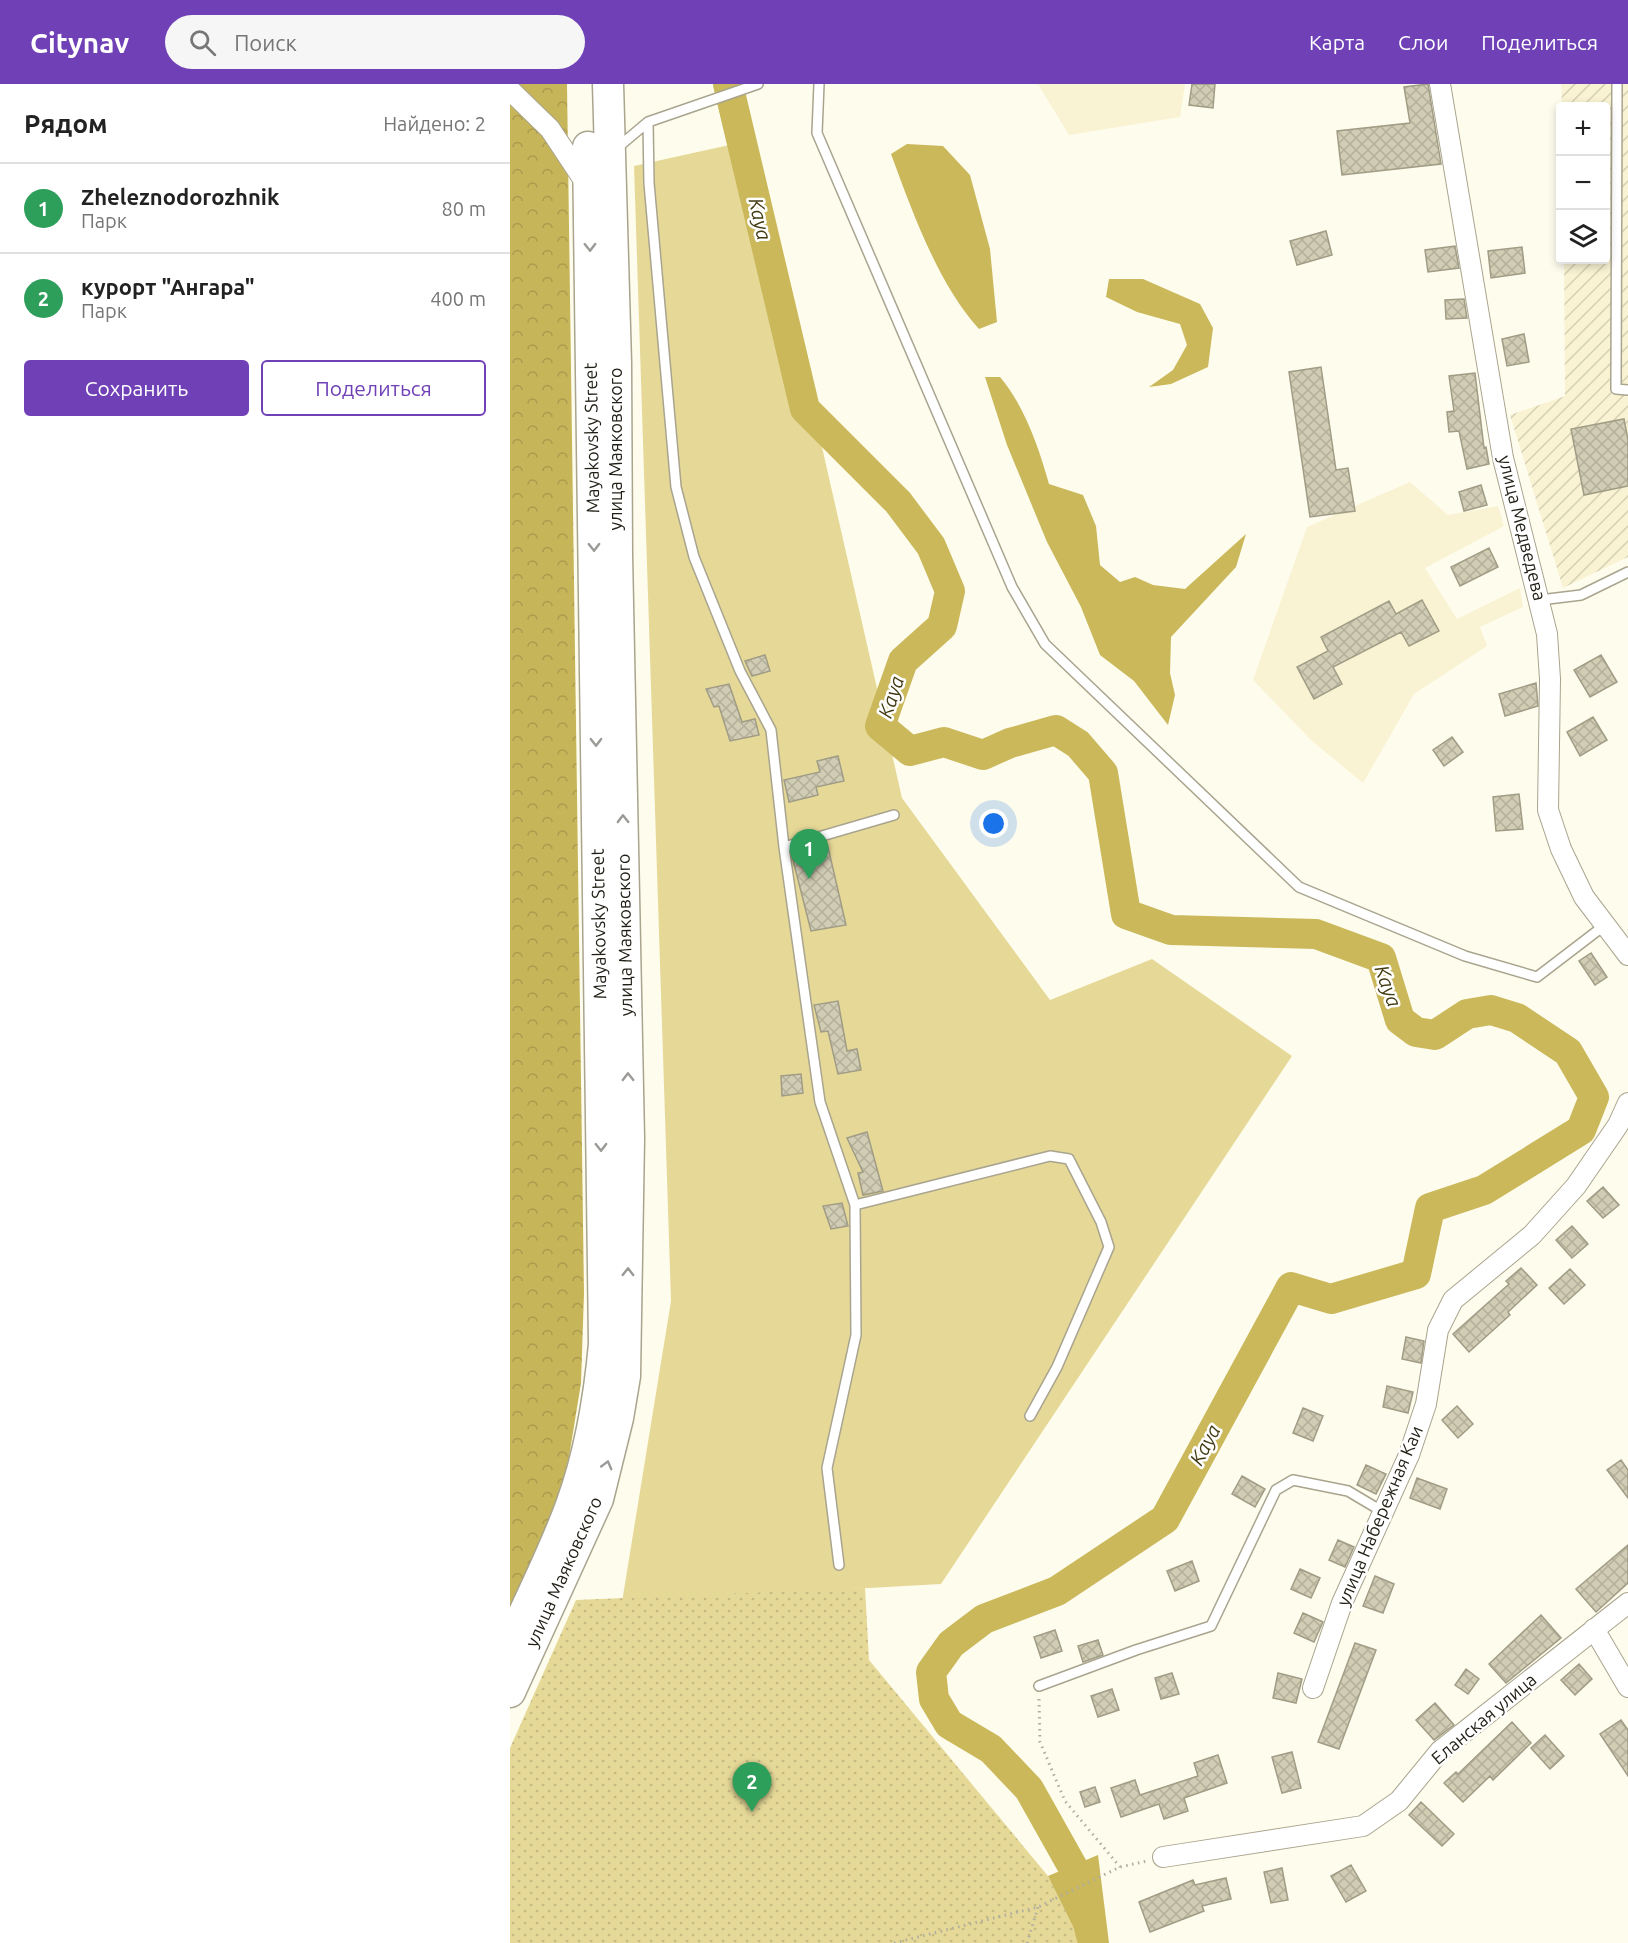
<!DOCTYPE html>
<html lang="ru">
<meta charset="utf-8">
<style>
:root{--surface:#fff;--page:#f6f6f6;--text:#222;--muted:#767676;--line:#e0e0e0;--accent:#7040b7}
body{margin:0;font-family:Ubuntu,sans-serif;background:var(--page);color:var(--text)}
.controls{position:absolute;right:18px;top:18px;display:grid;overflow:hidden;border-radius:6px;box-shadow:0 3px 9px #0003}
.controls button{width:54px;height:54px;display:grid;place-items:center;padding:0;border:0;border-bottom:2px solid var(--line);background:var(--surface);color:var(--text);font:30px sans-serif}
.you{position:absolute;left:484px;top:740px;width:21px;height:21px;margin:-15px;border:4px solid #fff;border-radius:50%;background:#1a73e8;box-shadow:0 0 0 9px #1a73e833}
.badge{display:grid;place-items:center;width:39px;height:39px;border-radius:50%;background:var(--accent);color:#fff;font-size:20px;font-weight:700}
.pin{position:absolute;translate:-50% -50px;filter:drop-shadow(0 2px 3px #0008)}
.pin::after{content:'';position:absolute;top:32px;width:21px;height:18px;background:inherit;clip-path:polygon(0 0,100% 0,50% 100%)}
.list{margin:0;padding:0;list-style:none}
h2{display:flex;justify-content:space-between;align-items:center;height:78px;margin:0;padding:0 24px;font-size:26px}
h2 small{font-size:20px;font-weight:400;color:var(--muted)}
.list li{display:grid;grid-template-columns:39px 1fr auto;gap:18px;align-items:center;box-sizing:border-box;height:90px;padding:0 24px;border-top:2px solid var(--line)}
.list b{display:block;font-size:22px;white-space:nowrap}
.list p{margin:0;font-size:20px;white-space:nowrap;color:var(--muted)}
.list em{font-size:20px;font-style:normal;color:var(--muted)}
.actions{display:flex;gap:12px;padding:18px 24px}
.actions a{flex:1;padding:14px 0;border:2px solid var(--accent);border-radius:6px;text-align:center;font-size:21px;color:var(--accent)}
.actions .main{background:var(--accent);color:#fff}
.icon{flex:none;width:33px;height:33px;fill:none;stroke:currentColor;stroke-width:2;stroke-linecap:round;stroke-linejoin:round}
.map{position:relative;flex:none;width:1118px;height:1859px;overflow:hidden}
header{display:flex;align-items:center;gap:36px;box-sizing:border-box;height:84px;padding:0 30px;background:var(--accent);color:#fff}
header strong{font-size:28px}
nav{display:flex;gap:33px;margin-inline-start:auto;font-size:21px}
.search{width:420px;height:54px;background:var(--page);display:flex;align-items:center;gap:15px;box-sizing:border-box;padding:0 21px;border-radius:33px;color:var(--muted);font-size:22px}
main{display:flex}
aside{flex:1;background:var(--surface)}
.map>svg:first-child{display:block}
.built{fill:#f9f3d3}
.industrial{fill:url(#industrial-furrows)}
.green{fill:#e6d998}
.forest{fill:url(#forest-crowns)}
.park{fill:url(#park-dots)}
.water{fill:#cab85b}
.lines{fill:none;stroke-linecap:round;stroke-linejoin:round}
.river{stroke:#cab85b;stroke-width:30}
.building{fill:url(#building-cross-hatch);stroke:#a09c85;stroke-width:1.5}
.service-casing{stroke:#a9a48e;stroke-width:12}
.minor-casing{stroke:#a9a48e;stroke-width:22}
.primary-casing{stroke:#a9a48e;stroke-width:33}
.path{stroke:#afada0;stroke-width:3;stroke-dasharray:1.5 4.5;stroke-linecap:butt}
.service{stroke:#fff;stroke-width:9}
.minor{stroke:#fff;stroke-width:20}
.primary{stroke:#fff;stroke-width:30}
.oneway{stroke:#9b9a96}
.labels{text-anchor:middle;stroke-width:5;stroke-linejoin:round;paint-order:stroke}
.street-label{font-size:18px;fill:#201e15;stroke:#fff}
.water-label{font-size:20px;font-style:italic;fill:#423a12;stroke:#fff}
</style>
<header>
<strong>Citynav</strong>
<div class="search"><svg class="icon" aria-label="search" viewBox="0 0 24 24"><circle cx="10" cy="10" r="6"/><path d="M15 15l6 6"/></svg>Поиск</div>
<nav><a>Карта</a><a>Слои</a><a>Поделиться</a></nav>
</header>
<main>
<aside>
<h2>Рядом<small>Найдено: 2</small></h2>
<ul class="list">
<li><span class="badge" style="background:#2e9e5b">1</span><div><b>Zheleznodorozhnik</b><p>Парк</p></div><em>80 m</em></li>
<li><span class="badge" style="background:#2e9e5b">2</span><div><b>курорт &quot;Ангара&quot;</b><p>Парк</p></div><em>400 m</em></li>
</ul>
<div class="actions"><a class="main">Сохранить</a><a>Поделиться</a></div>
</aside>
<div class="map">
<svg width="1118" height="1859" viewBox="0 0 1118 1859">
<defs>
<pattern id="industrial-furrows" width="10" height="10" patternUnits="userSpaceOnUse" patternTransform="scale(1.5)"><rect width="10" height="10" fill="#f9f3d3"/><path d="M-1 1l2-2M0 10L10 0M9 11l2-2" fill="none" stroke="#d5d0b4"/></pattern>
<pattern id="forest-crowns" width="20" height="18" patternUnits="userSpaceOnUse" patternTransform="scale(1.5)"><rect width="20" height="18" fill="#c7b559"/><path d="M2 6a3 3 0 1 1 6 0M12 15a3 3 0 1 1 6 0" fill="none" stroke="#ab9b4d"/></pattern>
<pattern id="park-dots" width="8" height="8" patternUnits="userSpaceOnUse" patternTransform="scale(1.5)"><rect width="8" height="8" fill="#e6d998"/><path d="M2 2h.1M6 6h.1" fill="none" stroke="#c5ba82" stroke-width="1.8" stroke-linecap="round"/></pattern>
<pattern id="building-cross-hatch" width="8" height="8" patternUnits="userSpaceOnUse" patternTransform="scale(1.5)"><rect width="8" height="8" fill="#d1ccb4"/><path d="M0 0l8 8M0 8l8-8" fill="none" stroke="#b3af9a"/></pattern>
</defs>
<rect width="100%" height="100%" fill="#fefced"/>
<path class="built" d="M528,0h147l-5,33 -111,18z
M900,398l38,33 50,-9 6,20 -79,42 32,51 63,-31 3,19 -43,20 7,19 -73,48 -51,89 -50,-41 -60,-62 54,-153z"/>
<path class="industrial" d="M1051,0h67v473l-65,31 -53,-173 55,-19 -1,-136h42v-154h-44z"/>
<path class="green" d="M242,56l150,658 148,202 102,-41 140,97 -351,528 -319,18 49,-301 -37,-1135z"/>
<path class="forest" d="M0,0h57l17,1209 -3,90 -12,74 -27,97 -32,73z"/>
<path class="park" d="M355,1504l4,72 179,216 33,67h-571v-195l66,-148z"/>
<path class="water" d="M397,60l36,2 27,29 20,74 7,73 -18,7c-41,-45 -67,-118 -88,-175z
M599,195h34l57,25 13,24 -5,39 -37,17 -22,3 24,-17 14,-25 -7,-21 -43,-12 -31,-15z
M475,293h15c24,28 39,71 49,107l34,11 13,31 4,39 20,17 15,-5 18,8 32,4 61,-55 -10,33 -65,70 -1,36 5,22 -7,30 -34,-44 -34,-26 -19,-48 -34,-65 -40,-97z
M588,1771l11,88h-28l-33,-67z"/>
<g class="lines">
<path class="river" d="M218,0l77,325 93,93 33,44 19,45 -8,35 -39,35 -23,65 30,25 34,-9 39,13 27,-12 46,-13 22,14 25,29 23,141 45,16 145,4 65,24 19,62 16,12 19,3 32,-21 24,-4 26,8 51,34 26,45 -13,33 -97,60 -54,18 -14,66 -85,25 -40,-12 -126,232 -108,72 -73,28 -33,25 -20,28 3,27 15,25 42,25 38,40 46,82 18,72"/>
</g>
<path class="building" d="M682,0h23l-2,24 -24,-3z
M918,0l13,80 -99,11 -5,-44 73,-8 -6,-36z
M816,147l6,24 -35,10 -7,-24z
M945,162l4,22 -31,4 -3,-22z
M1012,163l3,26 -34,5 -3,-27z
M954,215l3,19 -21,1 -1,-19z
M1014,250l5,28 -22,4 -5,-27z
M811,283l15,103 12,-2 7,43 -45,6 -21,-145z
M965,289l9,75 2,-1 3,17 -22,5 -8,-38 -10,1 -2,-20 7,-1 -5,-35z
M1114,335l4,21v46l-44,9 -13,-66z
M971,401l6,20 -23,6 -5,-19z
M979,464l9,19 -38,19 -9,-19z
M912,516l17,31 -30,15 -8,-14 -68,35 9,17 -28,15 -17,-32 31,-16 -7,-14 68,-36 7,13z
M255,571l5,16 -18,5 -7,-15z
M1091,571l16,27 -27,15 -16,-27z
M1026,599l2,23 -33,10 -6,-22z
M219,600l13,38 13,-3 4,16 -29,6 -11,-35 -5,1 -8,-18z
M1083,633l14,23 -27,16 -13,-24z
M942,653l11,15 -19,14 -11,-16z
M328,672l6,25 -28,6 2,8 -29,7 -5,-22 36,-8 -3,-11z
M1009,710l4,35 -27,2 -3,-34z
M318,763l18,78 -35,6 -19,-75z
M1081,869l16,24 -12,8 -16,-24z
M328,917l9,50 10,-2 4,21 -23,4 -10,-43 -7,1 -7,-27z
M291,990l2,19 -21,3 -1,-20z
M357,1048l16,59 -20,4 -5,-22 5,-1 -16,-34z
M1093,1103l16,18 -16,13 -16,-17z
M332,1119l6,23 -17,3 -8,-23z
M1062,1142l16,18 -16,14 -16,-18z
M1011,1184l16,17 -29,27 2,3 -41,37 -16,-18 56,-50 -3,-3z
M1060,1185l15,16 -21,19 -15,-16z
M896,1253l18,4 -3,22 -19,-4z
M877,1302l26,6 -5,21 -25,-6z
M947,1322l16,18 -15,14 -16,-18z
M793,1324l20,8 -10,25 -20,-8z
M1111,1376l7,10v28l-21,-28z
M856,1381l20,9 -10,20 -19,-9z
M732,1392l23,13 -10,18 -23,-13z
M907,1394l30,11 -7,20 -30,-11z
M828,1456l16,7 -9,20 -16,-7z
M1118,1461v38l-32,29 -20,-23z
M682,1477l7,20 -24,10 -8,-20z
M790,1485l20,9 -9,20 -20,-9z
M865,1492l19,8 -11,29 -20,-7z
M793,1529l20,9 -9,20 -20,-9z
M1031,1531l20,23 -55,45 -17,-19z
M545,1546l7,21 -21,7 -7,-21z
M588,1556l5,15 -20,7 -5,-16z
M845,1559l21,7 -37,99 -21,-7z
M1069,1580l13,15 -17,16 -14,-15z
M956,1585l13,10 -11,15 -13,-9z
M662,1589l7,21 -18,5 -6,-21z
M768,1589l24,6 -6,24 -23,-5z
M602,1605l7,21 -21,7 -7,-21z
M925,1619l19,22 -20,15 -18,-20z
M1111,1636l7,10v46l-28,-42z
M1002,1638l19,21 -38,37 -3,-4 -27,26 -19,-19 12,-11 2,2z
M1035,1651l19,21 -14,13 -19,-21z
M782,1668l9,36 -19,5 -10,-36z
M708,1671l9,28 -43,15 4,13 -24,8 -5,-15 -38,13 -10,-29 24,-8 5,15 58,-19 -4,-13z
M585,1703l5,15 -15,5 -5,-15z
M911,1718l33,32 -12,12 -33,-31z
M841,1781l15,26 -20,11 -15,-26z
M772,1784l6,32 -17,3 -7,-31z
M716,1794l5,21 -29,7 2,5 -54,21 -11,-30 54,-22 2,5z"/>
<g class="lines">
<defs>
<path id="service" d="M309,0l-2,49 195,454 33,57 254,243 166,69 72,21 68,-52
M1107,0l-1,305 12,1
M138,38l1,61 27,304 18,70 46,114 31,59 13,117 36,255 35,103 1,130 -29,133 12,97
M107,64l31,-26 110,-38
M1030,516l41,-5 47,-23
M274,763l110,-32
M345,1121l195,-49 19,3 32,63 8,25 -52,120 -27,49
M529,1602l97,-36 75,-24 65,-136 17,-10 55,11 37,22"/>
<path id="minor" d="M930,0l63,374 44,176 3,45 -2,131 13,39 23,48 44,58
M0,6l40,39 37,56
M1084,1545l34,58
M803,1604l29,-85 67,-148 17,-51 12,-74 15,-30 79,-65 44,-49 42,-61 10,-22
M653,1773l200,-31 36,-25 41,-50 188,-148"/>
<path id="primary" d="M0,1559c21,-46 44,-91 61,-138 19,-52 28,-106 33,-161l-16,-1197
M0,1608l88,-193 20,-81 7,-42 4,-238 -12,-583 -1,-192 -8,-279"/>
</defs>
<use href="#service" class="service-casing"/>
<use href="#minor" class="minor-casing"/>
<use href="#primary" class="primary-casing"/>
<path class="path" d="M529,1615l1,43 25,59 55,66
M384,1859l144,-36 82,-40 27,-6
M517,1859l11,-36"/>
<use href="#service" class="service"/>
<use href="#minor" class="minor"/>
<use href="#primary" class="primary"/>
</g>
<defs><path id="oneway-chevron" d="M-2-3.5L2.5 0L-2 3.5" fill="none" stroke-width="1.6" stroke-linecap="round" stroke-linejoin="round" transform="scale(1.5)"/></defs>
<g class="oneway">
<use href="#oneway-chevron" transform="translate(80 163) rotate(89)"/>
<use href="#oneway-chevron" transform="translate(84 463) rotate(89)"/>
<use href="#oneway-chevron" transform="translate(86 658) rotate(89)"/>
<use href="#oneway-chevron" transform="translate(113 735) rotate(-91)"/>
<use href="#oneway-chevron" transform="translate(118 993) rotate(-91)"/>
<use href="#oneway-chevron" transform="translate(91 1063) rotate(89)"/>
<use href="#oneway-chevron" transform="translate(118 1188) rotate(-89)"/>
<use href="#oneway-chevron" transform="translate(97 1381) rotate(-75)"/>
</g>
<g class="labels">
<g class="street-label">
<text transform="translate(82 354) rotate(-91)" y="6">Mayakovsky Street</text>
<text transform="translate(106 365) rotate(-90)" y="6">улица Маяковского</text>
<text transform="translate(1012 444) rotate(76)" y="6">улица Медведева</text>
<text transform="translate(89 840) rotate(-91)" y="6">Mayakovsky Street</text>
<text transform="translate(115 851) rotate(-91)" y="6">улица Маяковского</text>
<text transform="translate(870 1432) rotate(-67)" y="6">улица Набережная Каи</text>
<text transform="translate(54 1488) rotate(-66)" y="6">улица Маяковского</text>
<text transform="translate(974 1635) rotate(-40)" y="6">Еланская улица</text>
</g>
<g class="water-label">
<text transform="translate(250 135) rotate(77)" y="7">Kaya</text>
<text transform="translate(381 613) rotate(-72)" y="7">Kaya</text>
<text transform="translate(878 902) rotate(70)" y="7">Kaya</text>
<text transform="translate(695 1361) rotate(-62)" y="7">Kaya</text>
</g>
</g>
</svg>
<div class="controls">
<button>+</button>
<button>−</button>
<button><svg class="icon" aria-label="layers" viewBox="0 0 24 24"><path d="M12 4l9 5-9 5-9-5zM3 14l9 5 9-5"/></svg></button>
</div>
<div class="you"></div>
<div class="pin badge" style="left:299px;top:795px;background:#2e9e5b">1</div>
<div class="pin badge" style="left:242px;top:1728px;background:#2e9e5b">2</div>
</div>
</main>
